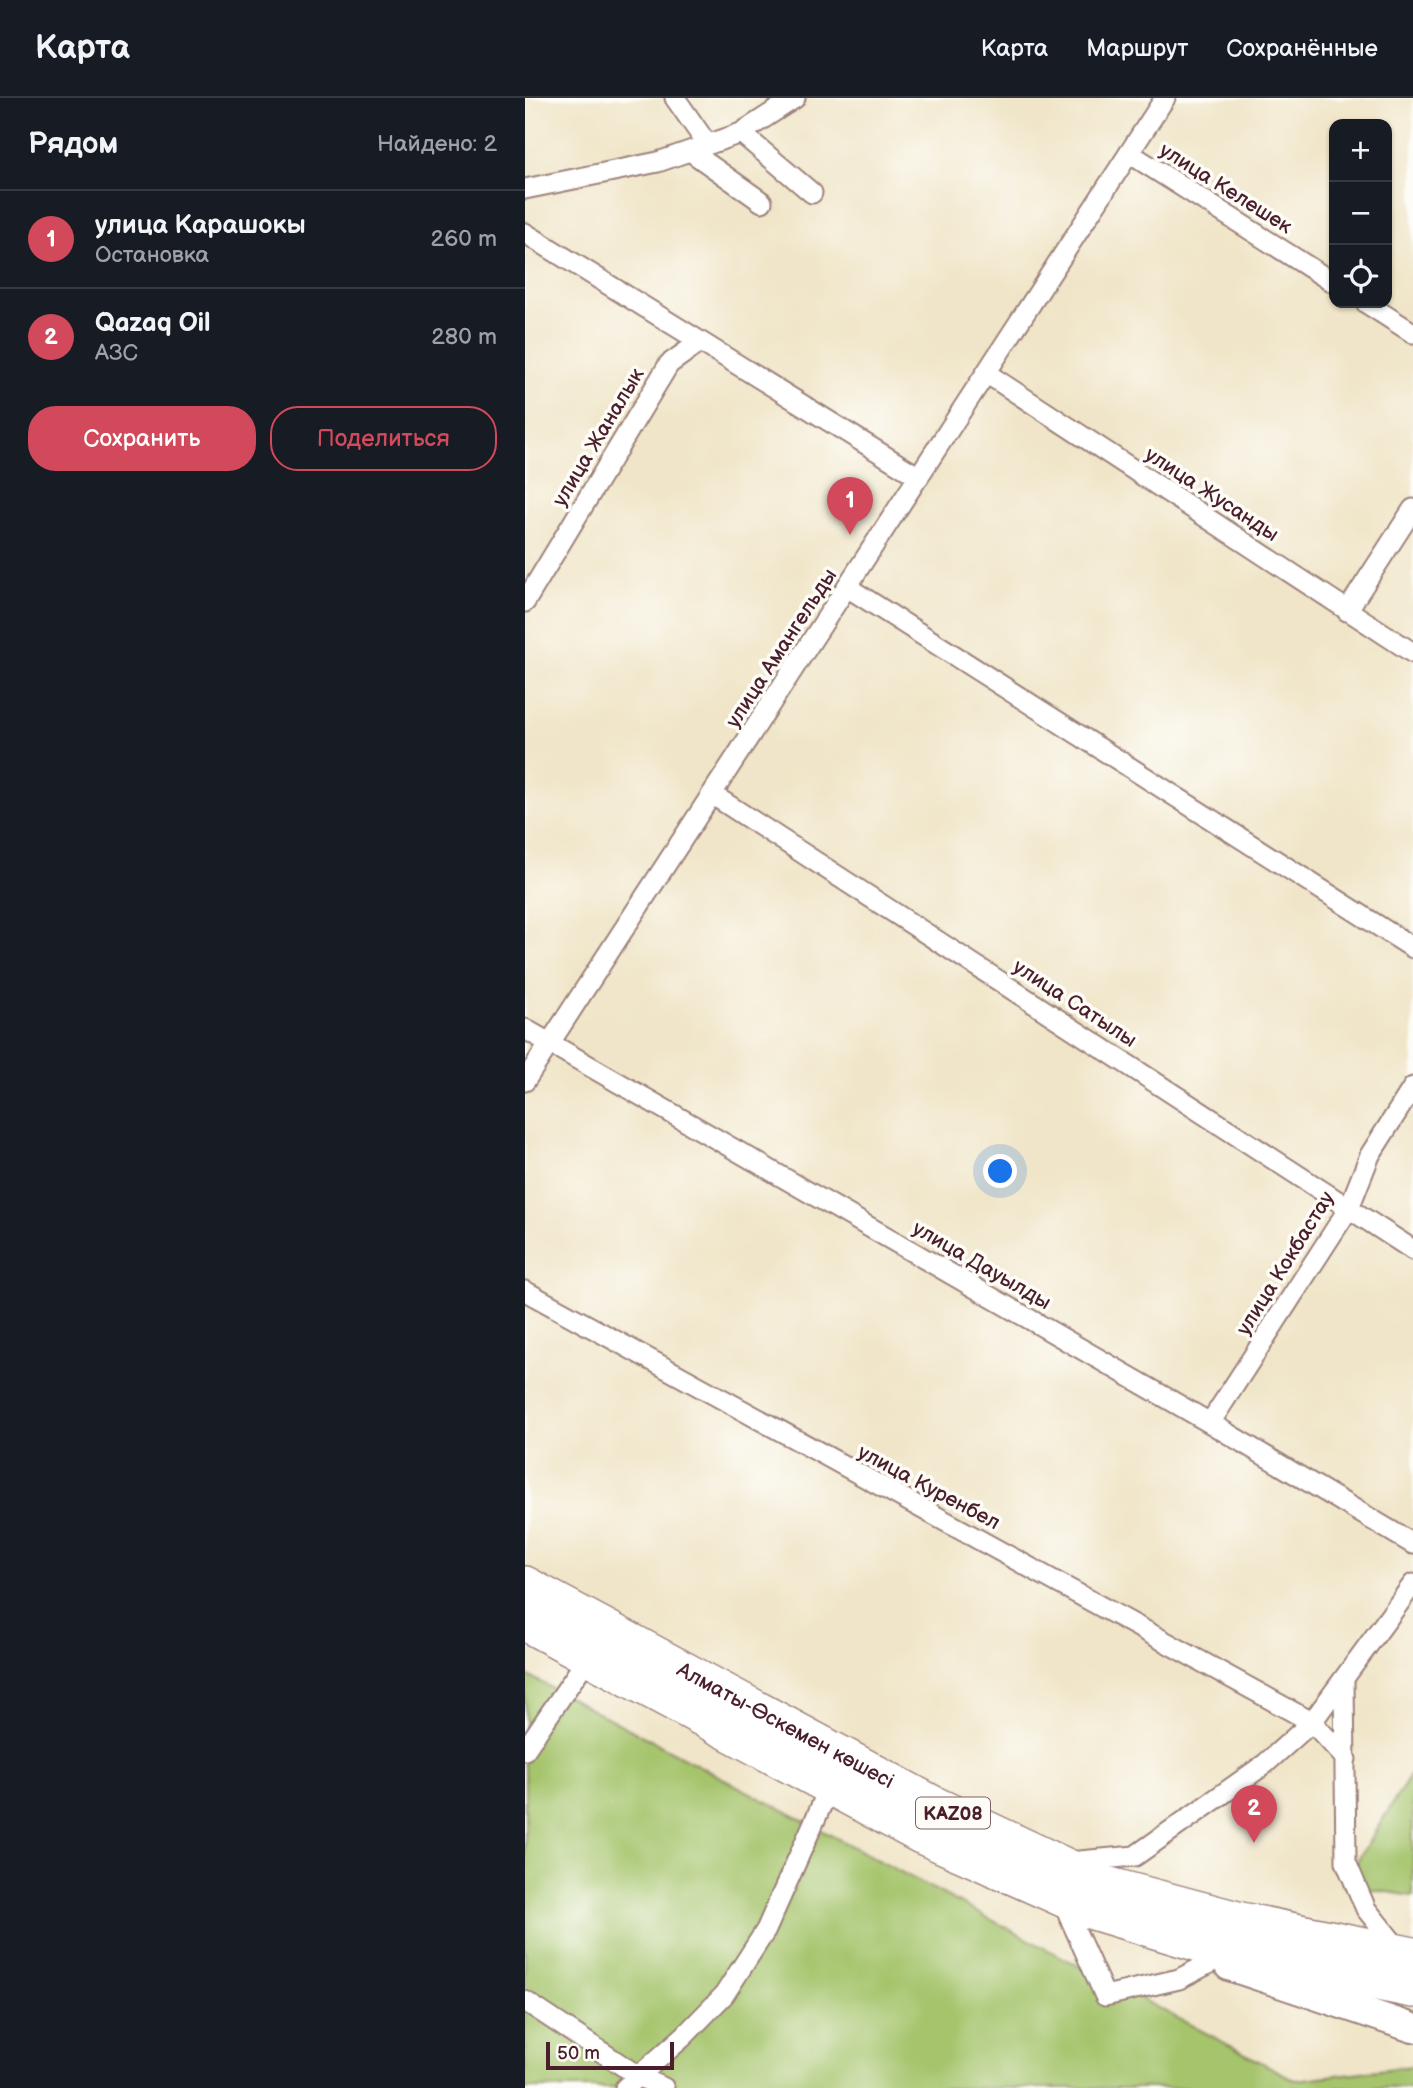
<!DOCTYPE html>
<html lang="ru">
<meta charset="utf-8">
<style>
:root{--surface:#171b24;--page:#20242c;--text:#f1f3f6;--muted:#9ea1a6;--line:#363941;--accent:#d1495b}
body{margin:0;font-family:"Balsamiq Sans",sans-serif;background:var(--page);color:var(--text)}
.controls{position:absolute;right:21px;top:21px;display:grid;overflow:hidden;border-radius:14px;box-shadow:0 2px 5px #0004}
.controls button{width:63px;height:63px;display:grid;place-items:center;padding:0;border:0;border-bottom:2px solid var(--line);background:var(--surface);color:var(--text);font:35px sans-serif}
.scale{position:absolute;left:21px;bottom:18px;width:128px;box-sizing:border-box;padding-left:7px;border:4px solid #4a1f2b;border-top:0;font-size:19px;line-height:24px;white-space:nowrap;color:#4a1f2b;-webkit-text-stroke:5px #fdfcf7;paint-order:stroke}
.you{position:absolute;left:476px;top:1074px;width:24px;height:24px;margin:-18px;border:5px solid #fff;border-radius:50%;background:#1a73e8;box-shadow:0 0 0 10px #1a73e833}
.badge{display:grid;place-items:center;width:46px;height:46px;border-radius:50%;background:var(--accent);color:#fff;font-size:23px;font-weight:700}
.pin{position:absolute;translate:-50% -58px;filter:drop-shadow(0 2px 4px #0008)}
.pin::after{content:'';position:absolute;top:37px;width:24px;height:21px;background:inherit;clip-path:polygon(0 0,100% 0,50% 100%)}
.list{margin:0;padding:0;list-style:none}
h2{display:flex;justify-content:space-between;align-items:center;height:91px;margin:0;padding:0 28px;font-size:30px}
h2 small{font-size:23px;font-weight:400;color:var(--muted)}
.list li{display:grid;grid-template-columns:46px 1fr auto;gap:21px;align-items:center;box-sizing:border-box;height:98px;padding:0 28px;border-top:2px solid var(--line)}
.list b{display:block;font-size:26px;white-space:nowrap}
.list p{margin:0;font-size:23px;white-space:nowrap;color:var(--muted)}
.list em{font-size:23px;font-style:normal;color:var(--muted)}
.actions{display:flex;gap:14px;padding:21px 28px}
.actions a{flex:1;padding:16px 0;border:2px solid var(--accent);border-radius:28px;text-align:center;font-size:24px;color:var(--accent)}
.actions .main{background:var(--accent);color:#fff}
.icon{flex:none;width:38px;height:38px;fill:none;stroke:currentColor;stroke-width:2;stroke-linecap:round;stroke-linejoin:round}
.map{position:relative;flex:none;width:888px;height:1990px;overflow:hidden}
header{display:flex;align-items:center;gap:42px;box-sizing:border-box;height:98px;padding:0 35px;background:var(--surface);border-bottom:2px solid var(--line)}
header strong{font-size:33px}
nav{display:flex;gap:38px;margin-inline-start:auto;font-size:24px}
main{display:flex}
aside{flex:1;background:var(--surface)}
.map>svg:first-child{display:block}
.green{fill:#a5c46c;stroke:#78724c;stroke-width:2}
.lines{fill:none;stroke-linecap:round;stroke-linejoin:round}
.street-casing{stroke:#9d827a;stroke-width:23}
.secondary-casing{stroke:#9d827a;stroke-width:32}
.highway-casing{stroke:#9d827a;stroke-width:40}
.street{stroke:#fff;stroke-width:19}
.secondary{stroke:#fff;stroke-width:28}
.highway{stroke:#fff;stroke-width:37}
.labels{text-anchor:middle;stroke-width:7;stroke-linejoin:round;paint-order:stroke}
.shield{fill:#fdfcf7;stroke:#806168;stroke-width:2}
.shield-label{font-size:19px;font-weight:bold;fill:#4a1f2b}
.street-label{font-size:21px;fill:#4a1f2b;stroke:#fdfcf7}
</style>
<header>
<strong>Карта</strong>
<nav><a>Карта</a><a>Маршрут</a><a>Сохранённые</a></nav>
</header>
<main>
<aside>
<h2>Рядом<small>Найдено: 2</small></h2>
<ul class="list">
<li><span class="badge">1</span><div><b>улица Карашокы</b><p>Остановка</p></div><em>260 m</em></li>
<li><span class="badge">2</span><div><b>Qazaq Oil</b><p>АЗС</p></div><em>280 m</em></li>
</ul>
<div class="actions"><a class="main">Сохранить</a><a>Поделиться</a></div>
</aside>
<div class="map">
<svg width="888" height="1990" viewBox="0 0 888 1990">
<rect width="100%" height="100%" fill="#fdfcf7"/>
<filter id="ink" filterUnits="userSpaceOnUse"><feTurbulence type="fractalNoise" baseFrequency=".0143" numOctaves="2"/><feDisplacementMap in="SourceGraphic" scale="14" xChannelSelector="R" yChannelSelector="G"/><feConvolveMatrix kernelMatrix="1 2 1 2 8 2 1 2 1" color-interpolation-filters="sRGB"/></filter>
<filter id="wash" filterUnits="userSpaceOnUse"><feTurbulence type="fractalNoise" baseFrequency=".00686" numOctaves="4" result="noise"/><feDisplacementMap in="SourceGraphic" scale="28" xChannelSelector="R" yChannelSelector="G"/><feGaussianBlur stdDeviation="1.57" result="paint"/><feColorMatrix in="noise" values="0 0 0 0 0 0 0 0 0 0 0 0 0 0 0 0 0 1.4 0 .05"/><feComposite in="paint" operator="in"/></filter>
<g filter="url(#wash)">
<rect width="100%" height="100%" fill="#f0e5c8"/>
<path class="green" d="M0,1576l770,406 118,-14v22h-888z
M888,1673v125l-71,-11z"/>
</g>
<g filter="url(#ink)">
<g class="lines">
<defs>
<path id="street" d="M150,0l32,46
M216,35l71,60
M165,53l72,51
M604,55l205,130
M0,91l133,-27 83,-29 54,-35
M0,135l394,244
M841,205l47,30
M461,275l427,280
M322,489l566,361
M0,504l144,-238 31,-22
M822,513l66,-102
M188,697l700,455
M0,931l685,394 203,121
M0,983l640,-983
M0,1193l772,423 15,8 34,37
M685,1325l139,-215 21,-53 43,-68
M819,1581l2,183 20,47 33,41
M0,1652l64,-94
M543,1764l67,-6 130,-92 47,-42 101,-138
M536,1800l44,98 74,-17 35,-18
M0,1903l113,75 26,12
M100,1990l59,-52 40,-41 42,-65 64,-144"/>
<path id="secondary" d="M704,1868l184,62"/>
<g id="highway">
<path id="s1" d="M0,1487l409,220 168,79 139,37 172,35"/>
<path d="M0,1524l394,212 171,76 142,43 181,36"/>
</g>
</defs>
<use href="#street" class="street-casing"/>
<use href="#secondary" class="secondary-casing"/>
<use href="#highway" class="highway-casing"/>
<use href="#street" class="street"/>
<use href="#secondary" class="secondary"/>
<use href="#highway" class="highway"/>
</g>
</g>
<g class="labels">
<rect class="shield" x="391" y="1699.5" width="74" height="31" rx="5"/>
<g class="shield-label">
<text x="428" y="1722">KAZ08</text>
</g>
<g class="street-label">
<text transform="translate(701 90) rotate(32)" y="7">улица Келешек</text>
<text transform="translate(73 339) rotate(-59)" y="7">улица Жаналык</text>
<text transform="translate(687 396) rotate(33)" y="7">улица Жусанды</text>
<text transform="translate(256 550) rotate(-57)" y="7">улица Амангельды</text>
<text transform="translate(550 905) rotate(33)" y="7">улица Сатылы</text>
<text transform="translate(760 1165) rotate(-58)" y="7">улица Кокбастау</text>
<text transform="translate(457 1167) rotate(30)" y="7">улица Дауылды</text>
<text transform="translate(404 1389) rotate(28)" y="7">улица Куренбел</text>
<text dy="7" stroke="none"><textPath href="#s1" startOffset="296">Алматы-Өскемен көшесі</textPath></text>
</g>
</g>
</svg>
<div class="controls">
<button>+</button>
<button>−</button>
<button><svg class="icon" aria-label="locate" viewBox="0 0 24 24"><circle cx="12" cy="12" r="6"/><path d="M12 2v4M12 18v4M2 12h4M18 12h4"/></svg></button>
</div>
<div class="scale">50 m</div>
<div class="you"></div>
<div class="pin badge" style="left:325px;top:437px">1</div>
<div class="pin badge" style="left:729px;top:1745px">2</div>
</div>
</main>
